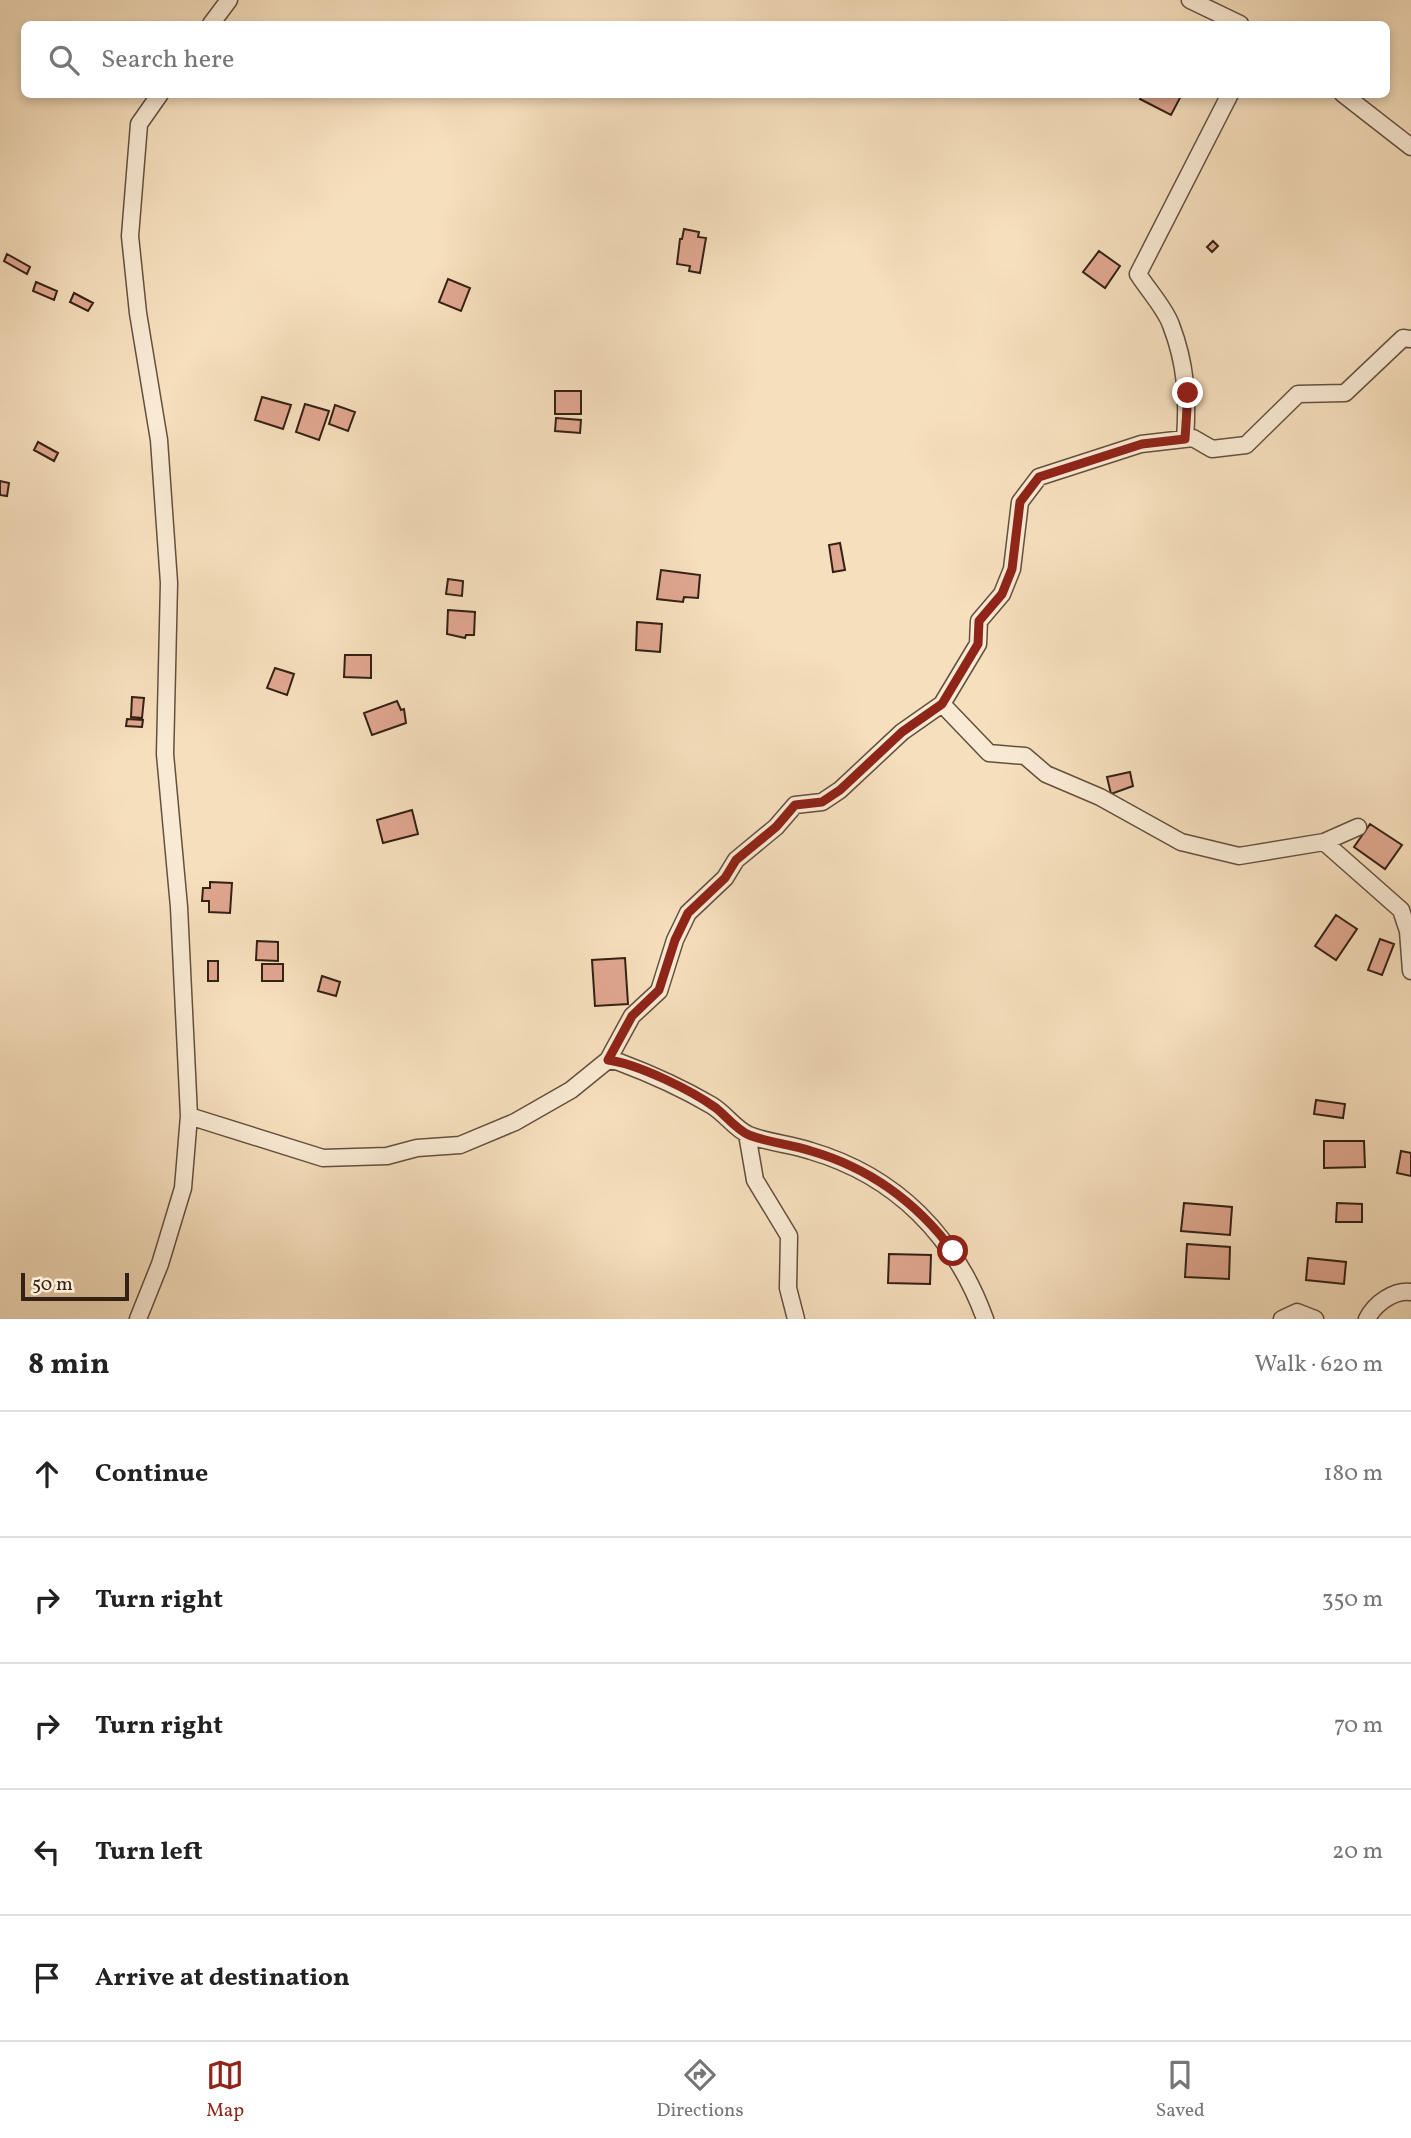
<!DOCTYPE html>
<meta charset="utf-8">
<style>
:root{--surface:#fff;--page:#f2f2f2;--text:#222;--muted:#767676;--line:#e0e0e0;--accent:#8f2418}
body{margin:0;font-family:Vollkorn,serif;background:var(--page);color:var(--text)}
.scale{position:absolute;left:21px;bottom:18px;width:108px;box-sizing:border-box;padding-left:7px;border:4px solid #332115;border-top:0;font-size:19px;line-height:24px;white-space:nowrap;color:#332115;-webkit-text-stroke:5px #f9ead4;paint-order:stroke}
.stop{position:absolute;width:21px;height:21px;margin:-16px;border:5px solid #8f2418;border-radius:50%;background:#fff}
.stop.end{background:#8f2418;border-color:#fff;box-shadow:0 2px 7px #0008}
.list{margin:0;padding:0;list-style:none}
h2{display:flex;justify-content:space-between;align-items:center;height:91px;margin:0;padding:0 28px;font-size:30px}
h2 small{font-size:23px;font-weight:400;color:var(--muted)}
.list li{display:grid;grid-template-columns:46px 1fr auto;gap:21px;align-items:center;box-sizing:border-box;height:126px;padding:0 28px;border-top:2px solid var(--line)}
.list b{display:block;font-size:26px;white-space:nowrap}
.list em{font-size:23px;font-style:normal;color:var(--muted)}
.icon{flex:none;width:38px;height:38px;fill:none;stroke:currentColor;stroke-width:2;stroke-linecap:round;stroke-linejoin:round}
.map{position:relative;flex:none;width:1411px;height:1319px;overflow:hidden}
.search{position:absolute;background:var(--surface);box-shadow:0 4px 10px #0003;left:21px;right:21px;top:21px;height:77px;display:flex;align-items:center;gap:18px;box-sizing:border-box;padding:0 24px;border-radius:10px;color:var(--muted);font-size:26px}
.sheet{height:721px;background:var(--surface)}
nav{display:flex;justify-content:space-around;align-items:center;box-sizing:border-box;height:98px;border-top:2px solid var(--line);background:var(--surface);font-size:19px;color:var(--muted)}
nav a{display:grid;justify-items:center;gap:4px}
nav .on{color:var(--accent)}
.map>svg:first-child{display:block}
.building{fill:#e0a790;stroke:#332115;stroke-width:2}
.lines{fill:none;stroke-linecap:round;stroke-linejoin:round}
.minor-casing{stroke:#64503f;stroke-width:19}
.minor{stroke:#f9ead4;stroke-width:16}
.route{stroke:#8f2418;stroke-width:9}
</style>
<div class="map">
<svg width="1411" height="1319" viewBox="0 0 1411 1319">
<rect width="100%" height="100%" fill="#f6dfbd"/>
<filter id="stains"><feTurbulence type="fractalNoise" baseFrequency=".00286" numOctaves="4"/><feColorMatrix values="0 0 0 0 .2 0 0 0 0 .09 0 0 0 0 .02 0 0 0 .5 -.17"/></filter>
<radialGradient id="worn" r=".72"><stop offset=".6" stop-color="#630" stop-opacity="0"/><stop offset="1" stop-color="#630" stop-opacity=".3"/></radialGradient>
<path class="building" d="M1143,94h36l2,2 -10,19 -31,-16z
M684,229l15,3 -1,5 8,1 -6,35 -11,-2 1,-5 -13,-2 3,-25h2z
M1213,241l5,5 -6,6 -5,-5z
M1099,251l21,15 -15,22 -22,-16z
M7,254l23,13 -3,7 -23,-13z
M448,279l22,9 -9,23 -22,-9z
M36,282l21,9 -3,9 -21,-9z
M74,293l19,10 -5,8 -18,-9z
M555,391h26v23h-26z
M262,397l29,8 -8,24 -28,-9z
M305,404l24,7 -10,29 -23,-8z
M335,405l20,7 -7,19 -19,-7z
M556,418l25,2 -1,13 -25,-2z
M38,442l20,11 -4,8 -20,-11z
M0,481l9,2 -2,13 -7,-1z
M840,543l5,27 -12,2 -4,-27z
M661,570l39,5 -2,23 -14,-1 -1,5 -26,-3z
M448,579l15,2 -1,15 -16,-2z
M448,610l27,2 -1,23h-8l-1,3 -18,-4z
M637,622l25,2 -2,28 -24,-2z
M345,655h26v23l-27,-1z
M275,668l19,6 -7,21 -20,-7z
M132,697l12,1 -2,20 -11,-1z
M397,701l4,9 3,-1 2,14 -34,12 -8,-22z
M127,719l16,1 -1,7 -16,-1z
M1130,772l3,14 -22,8 -4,-17z
M412,810l6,24 -35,9 -6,-23z
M1370,824l32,21 -17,24 -31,-22z
M210,882l22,1 -2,30 -21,-1v-11h-7l1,-13h7z
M1336,915l21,14 -21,31 -21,-14z
M1380,939l14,5 -12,31 -14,-5z
M257,941l21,1v19l-22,-1z
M625,958l3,46 -33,2 -3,-46z
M208,961h10v20h-10z
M262,964h21v17h-21z
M322,976l18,6 -4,14 -18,-5z
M1316,1100l29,4 -2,14 -29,-4z
M1324,1141h40l1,26 -41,1z
M1401,1151l10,2v23l-14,-3z
M1184,1203l48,4 -2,28 -49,-4z
M1337,1203l25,1v18h-26z
M1187,1244l43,3 -1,32 -44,-2z
M889,1254l42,1 -1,29 -42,-1z
M1308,1258l38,4 -2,22 -38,-4z"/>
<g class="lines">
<defs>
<path id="minor" d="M1190,0l50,24
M211,24l18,-24
M1343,94l68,53
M1185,439c3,-41 1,-75 -14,-114 -6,-17 -23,-35 -33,-51l92,-180
M942,704l47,49 36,3 21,18 54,23 81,45 58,14 85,-14 34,-15
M1324,842l77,68 7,21 3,40
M608,1060l24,-44 27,-25 16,-51 13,-27 37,-35 11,-18 40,-33 19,-22 27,-3 18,-12 62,-58 40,-28 36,-60 1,-23 23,-27 10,-25 8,-67 19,-25 102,-33 52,-6 19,11 34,-4 52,-51 47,-1 58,-55 8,1
M189,1116l134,42 64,-2 30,-8 43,-3 55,-23 56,-32 37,-30 11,2c32,12 63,26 92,43 14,8 24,24 38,30 20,8 42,9 62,16 85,25 144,85 174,168
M747,1134l8,46 34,56 -1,52 8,31
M138,1319l22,-55 23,-76 6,-72 -10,-209 -14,-153 4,-171 -10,-143 -21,-127 -8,-77 9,-112 21,-30
M1282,1319l15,-7 18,7
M1367,1319c8,-16 27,-29 44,-27"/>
</defs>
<use href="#minor" class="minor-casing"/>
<use href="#minor" class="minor"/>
</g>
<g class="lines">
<path class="route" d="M953,1251c-36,-48 -83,-83 -142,-100 -20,-7 -42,-8 -62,-16 -12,-5 -23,-19 -33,-27 -25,-18 -78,-44 -108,-48l24,-44 27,-26 16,-50 13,-27 37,-35 11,-18 40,-33 19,-22 27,-3 18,-12 62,-58 40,-28 36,-60 1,-23 23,-27 10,-25 8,-67 19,-25 103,-33 43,-5 3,-46"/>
</g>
<rect width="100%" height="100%" filter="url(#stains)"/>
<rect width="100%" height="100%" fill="url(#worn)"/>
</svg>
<div class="scale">50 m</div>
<div class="stop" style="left:953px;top:1251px"></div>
<div class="stop end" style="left:1188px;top:393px"></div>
<div class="search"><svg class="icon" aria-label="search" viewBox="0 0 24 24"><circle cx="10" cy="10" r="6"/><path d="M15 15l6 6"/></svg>Search here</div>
</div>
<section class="sheet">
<h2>8 min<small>Walk · 620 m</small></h2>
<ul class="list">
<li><svg class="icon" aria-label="ahead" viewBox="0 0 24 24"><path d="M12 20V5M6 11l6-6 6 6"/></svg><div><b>Continue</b></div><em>180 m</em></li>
<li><svg class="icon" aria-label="right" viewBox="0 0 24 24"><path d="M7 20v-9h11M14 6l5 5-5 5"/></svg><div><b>Turn right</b></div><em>350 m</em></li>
<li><svg class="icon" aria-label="right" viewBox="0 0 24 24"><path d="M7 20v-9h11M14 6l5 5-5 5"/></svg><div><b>Turn right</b></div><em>70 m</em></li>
<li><svg class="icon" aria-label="left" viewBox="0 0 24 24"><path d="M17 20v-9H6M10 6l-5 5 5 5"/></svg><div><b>Turn left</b></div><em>20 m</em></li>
<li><svg class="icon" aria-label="arrive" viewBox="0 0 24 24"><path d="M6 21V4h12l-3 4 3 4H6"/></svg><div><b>Arrive at destination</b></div></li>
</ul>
</section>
<nav>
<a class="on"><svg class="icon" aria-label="map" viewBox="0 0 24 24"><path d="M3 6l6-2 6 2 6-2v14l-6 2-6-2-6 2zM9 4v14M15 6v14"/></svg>Map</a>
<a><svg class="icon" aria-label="directions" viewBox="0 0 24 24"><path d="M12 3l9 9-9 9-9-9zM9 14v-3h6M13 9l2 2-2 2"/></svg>Directions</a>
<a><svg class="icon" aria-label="saved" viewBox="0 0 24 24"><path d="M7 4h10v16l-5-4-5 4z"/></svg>Saved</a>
</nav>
